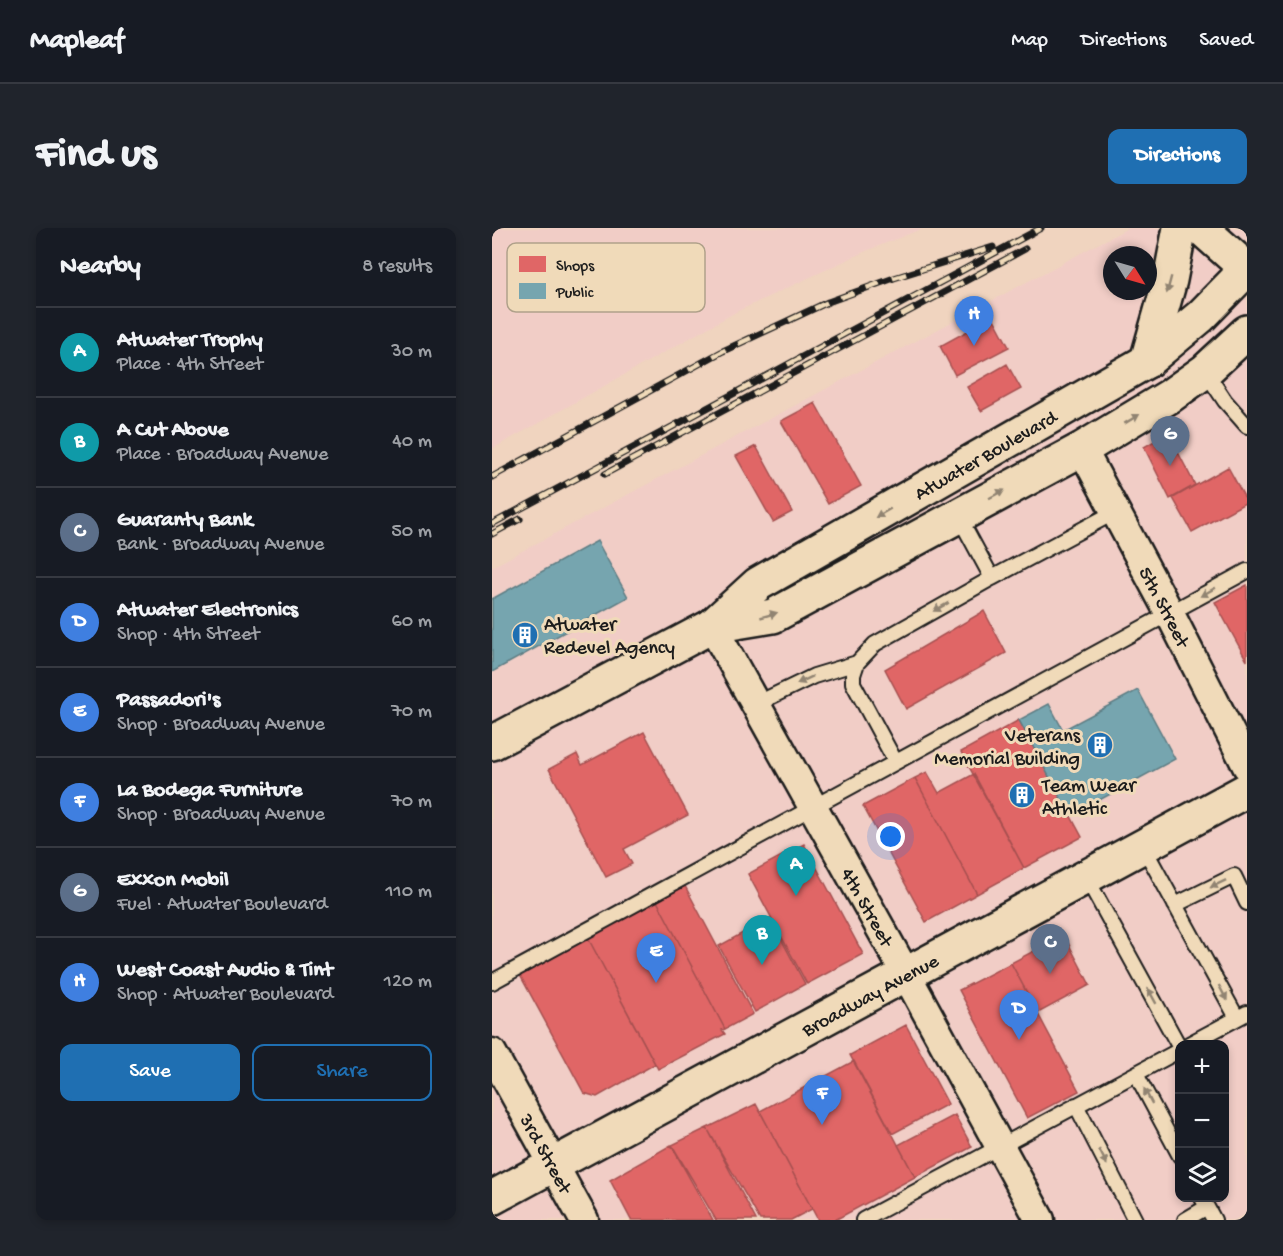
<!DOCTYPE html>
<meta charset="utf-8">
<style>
:root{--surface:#171b24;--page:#20242c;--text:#f1f3f6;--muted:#9ea1a6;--line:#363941;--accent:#1f6fb2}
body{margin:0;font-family:"Gochi Hand",sans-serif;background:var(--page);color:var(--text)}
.controls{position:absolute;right:18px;bottom:18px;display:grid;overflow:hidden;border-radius:12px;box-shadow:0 3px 9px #0003}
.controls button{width:54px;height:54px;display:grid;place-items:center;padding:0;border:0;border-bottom:2px solid var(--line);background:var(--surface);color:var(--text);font:30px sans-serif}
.compass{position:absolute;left:611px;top:18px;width:54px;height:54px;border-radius:50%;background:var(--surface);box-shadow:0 3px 9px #0003;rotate:127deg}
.you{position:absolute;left:399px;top:609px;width:21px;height:21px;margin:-15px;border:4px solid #fff;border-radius:50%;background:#1a73e8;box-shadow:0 0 0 9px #1a73e833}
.badge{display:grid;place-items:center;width:39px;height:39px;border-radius:50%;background:var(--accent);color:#fff;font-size:20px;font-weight:700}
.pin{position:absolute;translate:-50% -50px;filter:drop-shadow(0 2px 3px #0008)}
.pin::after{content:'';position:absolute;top:32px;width:21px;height:18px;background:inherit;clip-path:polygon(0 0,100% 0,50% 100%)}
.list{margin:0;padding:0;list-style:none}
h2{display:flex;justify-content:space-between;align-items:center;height:78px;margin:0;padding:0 24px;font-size:26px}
h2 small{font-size:20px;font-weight:400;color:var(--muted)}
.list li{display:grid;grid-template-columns:39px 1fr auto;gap:18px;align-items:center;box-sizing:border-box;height:90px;padding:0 24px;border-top:2px solid var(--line)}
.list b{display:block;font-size:22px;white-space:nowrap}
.list p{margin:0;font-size:20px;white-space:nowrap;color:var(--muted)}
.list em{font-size:20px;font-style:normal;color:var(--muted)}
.actions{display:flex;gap:12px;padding:18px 24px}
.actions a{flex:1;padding:14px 0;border:2px solid var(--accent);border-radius:12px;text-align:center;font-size:21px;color:var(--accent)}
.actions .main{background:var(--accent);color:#fff}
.icon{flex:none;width:33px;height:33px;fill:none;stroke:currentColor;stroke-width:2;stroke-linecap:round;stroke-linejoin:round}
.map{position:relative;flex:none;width:755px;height:992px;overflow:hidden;border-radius:12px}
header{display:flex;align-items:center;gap:36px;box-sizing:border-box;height:84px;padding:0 30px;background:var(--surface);border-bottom:2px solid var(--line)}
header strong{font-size:28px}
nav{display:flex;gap:33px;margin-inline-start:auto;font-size:21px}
.intro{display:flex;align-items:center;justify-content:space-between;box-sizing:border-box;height:144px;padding:0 36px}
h1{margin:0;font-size:42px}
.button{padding:15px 27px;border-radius:12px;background:var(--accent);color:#fff;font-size:21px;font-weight:700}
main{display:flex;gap:36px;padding:0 36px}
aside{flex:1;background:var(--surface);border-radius:12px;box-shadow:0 3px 9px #0003}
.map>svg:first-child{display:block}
.built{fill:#f1cdc6;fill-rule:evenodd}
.shops{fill:#e06666;stroke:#a55050;stroke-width:1.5}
.public{fill:#76a5af;stroke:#5b7c83;stroke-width:1.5}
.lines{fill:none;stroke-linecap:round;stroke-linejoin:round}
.lane-casing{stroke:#1c1c1c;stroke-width:18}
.street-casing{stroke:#1c1c1c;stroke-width:33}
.secondary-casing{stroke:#1c1c1c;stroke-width:38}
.lane{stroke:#f0dab9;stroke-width:14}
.street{stroke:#f0dab9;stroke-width:28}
.secondary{stroke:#f0dab9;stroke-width:33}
.rail-casing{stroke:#1c1c1c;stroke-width:7}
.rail{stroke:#f0dab9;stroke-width:4.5;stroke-dasharray:14;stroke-linecap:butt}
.oneway{fill:#918472}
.labels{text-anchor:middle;stroke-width:6;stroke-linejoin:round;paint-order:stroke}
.street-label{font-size:20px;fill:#1c1c1c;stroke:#f0dab9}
.poi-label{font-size:20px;fill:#1c1c1c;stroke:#f0dab9;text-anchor:start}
.key{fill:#f0dab9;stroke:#b0a18a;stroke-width:1.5}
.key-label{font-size:16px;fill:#1c1c1c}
</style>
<header>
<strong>Mapleaf</strong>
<nav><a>Map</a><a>Directions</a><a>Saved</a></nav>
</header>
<div class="intro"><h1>Find us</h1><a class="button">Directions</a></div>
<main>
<aside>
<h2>Nearby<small>8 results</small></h2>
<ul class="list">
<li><span class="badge" style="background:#0f9aa8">A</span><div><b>Atwater Trophy</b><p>Place · 4th Street</p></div><em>30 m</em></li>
<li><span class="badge" style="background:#0f9aa8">B</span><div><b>A Cut Above</b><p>Place · Broadway Avenue</p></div><em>40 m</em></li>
<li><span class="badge" style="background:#5c6f8a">C</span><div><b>Guaranty Bank</b><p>Bank · Broadway Avenue</p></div><em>50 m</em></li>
<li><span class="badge" style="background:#3f7fe0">D</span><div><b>Atwater Electronics</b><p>Shop · 4th Street</p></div><em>60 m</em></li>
<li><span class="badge" style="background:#3f7fe0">E</span><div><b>Passadori's</b><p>Shop · Broadway Avenue</p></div><em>70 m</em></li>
<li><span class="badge" style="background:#3f7fe0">F</span><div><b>La Bodega Furniture</b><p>Shop · Broadway Avenue</p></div><em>70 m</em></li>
<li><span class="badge" style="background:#5c6f8a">G</span><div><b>Exxon Mobil</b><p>Fuel · Atwater Boulevard</p></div><em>110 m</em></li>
<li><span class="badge" style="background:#3f7fe0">H</span><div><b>West Coast Audio &amp; Tint</b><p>Shop · Atwater Boulevard</p></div><em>120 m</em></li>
</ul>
<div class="actions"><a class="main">Save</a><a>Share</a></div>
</aside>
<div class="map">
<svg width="755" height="992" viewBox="0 0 755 992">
<rect width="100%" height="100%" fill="#f0d4bf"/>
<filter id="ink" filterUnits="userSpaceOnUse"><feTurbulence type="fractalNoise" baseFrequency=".0167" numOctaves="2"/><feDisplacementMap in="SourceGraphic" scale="12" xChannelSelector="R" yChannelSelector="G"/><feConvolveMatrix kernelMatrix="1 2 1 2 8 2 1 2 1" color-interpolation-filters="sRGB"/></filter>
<g filter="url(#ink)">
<path class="built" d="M0,0h432l-58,23 -130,61 -244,137z
M636,0h119v985l-13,7h-742v-653zM620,27h36v36h-36zM688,816h44v154h-44z"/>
<path class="shops" d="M501,89l16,30 -54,28 -15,-29z
M515,136l14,25 -40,22 -14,-24z
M323,175l46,83 -33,18 -47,-83z
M676,205l27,52 -25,14 -26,-52z
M264,218l36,66 -19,10 -37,-66z
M736,239l19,35 -55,30 -19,-34z
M755,357v76l-32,-59z
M492,383l22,42 -100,56 -21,-40z
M527,492l63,117 -58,31 -63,-116z
M152,504l44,83 -64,34 8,15 -26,13 -57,-108 28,-15 5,11z
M435,544l12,21 35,-19 50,94 -47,26 -62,-116z
M423,550l62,116 -51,28 -63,-116z
M312,616l59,110 -56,30 -59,-110z
M193,658l68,128 -28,15 -68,-128z
M165,673l68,128 -3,1 3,4 -67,35 -70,-131z
M278,690l35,66 -50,28 -36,-66z
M572,707l26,50 -52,28 -27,-50z
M96,710l67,126 -58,33 -13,-4 -64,-118z
M519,735l68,128 -52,27 -68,-128z
M414,797l42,79 -56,30 -42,-79z
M362,833l61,116 -80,43h-17l-58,-109z
M264,876l56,105 -21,11h-31l-53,-92z
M463,887l17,32 -57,30 -17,-32z
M215,900l49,92h-40l-44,-75z
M179,917l42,75h-82l-21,-40z"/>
<path class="public" d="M105,313l31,56 -136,75v-73z
M646,462l37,69 -105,57 -51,-96 30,-16 14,26z"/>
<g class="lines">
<defs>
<path id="lane" d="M713,143l20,30 22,25
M466,287l34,63 123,-66
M264,476l58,-28 43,-13
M403,533l-42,-78v-8l4,-12 18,-19 117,-66
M651,618l94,172
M594,649l94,171
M683,677l59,-29 13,27
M0,754l755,-411
M697,816l58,-31
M644,846l44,82
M584,877l59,115
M710,970l12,22
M371,992l317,-170
M693,992l22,-13"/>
<g id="street">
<path id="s1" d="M590,221l88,165 77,152"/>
<path id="s2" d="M220,398l194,348 134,246"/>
<path id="s3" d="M0,825l92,167"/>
</g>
<g id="secondary">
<path d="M709,0l46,41"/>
<path d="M655,133l23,-81 10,-52"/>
<path d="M220,398l61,-10 309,-167 88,-53 35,-25 42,-39"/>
<path id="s4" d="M0,515l220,-117 46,-42 389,-223 54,-45 46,-47"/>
<path id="s5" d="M0,970l755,-408"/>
</g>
</defs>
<use href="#lane" class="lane-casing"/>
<use href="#street" class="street-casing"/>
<use href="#secondary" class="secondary-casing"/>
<use href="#lane" class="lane"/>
<use href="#street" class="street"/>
<use href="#secondary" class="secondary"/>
<defs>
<path id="rail" d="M113,246l420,-225
M0,249l231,-126 105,-49 66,-24 99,-31
M0,296l549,-296
M0,306l28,-15"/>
</defs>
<use href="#rail" class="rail-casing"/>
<use href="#rail" class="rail"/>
</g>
<defs><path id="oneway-solid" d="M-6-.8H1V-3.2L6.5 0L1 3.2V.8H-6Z" transform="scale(1.5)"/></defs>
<g class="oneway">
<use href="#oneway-solid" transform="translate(677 57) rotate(105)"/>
<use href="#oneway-solid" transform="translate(640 191) rotate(-31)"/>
<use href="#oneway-solid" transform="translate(505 266) rotate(-28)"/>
<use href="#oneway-solid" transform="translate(391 285) rotate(150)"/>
<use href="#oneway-solid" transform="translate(716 364) rotate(151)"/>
<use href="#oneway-solid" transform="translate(449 379) rotate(151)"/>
<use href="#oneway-solid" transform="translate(277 387) rotate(-16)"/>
<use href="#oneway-solid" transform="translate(313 452) rotate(155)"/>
<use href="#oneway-solid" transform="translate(726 656) rotate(154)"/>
<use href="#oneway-solid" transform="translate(731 765) rotate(62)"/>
<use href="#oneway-solid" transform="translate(660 768) rotate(-119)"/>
<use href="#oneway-solid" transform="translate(656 868) rotate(-118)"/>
<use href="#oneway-solid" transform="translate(611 929) rotate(63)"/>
</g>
</g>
<defs>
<symbol id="building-disc" viewBox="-11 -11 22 22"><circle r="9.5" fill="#1f6fb2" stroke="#f0dab9"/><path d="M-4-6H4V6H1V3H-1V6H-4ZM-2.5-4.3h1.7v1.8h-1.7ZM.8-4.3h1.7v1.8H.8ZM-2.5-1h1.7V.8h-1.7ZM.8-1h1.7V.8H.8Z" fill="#fff"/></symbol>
</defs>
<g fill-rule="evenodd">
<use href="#building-disc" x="18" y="392" width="30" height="30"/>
<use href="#building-disc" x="593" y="502" width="30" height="30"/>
<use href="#building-disc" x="515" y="552" width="30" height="30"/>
</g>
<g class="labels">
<g class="street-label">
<text dy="7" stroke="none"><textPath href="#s4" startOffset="573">Atwater Boulevard</textPath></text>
<text dy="7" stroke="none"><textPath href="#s1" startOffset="178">5th Street</textPath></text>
<text dy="7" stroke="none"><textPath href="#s2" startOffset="321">4th Street</textPath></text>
<text dy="7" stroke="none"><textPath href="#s5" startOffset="429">Broadway Avenue</textPath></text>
<text dy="7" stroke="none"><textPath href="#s3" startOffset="114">3rd Street</textPath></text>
</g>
<g class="poi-label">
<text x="52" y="402">Atwater<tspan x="52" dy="23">Redevel Agency</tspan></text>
<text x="588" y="513" text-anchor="end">Veterans<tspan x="588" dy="23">Memorial Building</tspan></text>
<text x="550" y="563">Team Wear<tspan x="550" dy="23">Athletic</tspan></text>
</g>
</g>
<rect x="15" y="15" width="198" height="69" rx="9" class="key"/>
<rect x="27" y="28" width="27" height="16" fill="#e06666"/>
<rect x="27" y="55" width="27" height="16" fill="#76a5af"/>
<g class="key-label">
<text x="64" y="42">Shops</text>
<text x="64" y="69">Public</text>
</g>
</svg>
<div class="controls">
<button>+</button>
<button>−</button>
<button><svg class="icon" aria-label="layers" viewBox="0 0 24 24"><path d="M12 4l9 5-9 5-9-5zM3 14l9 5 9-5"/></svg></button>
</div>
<svg class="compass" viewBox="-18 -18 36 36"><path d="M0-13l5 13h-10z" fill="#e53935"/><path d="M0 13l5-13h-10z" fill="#9ea1a6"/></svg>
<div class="you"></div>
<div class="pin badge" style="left:304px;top:668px;background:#0f9aa8">A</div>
<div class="pin badge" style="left:270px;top:737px;background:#0f9aa8">B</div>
<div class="pin badge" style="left:558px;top:746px;background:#5c6f8a">C</div>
<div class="pin badge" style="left:527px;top:812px;background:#3f7fe0">D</div>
<div class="pin badge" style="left:164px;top:755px;background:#3f7fe0">E</div>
<div class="pin badge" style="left:330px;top:897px;background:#3f7fe0">F</div>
<div class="pin badge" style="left:678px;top:238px;background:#5c6f8a">G</div>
<div class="pin badge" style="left:482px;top:118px;background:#3f7fe0">H</div>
</div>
</main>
